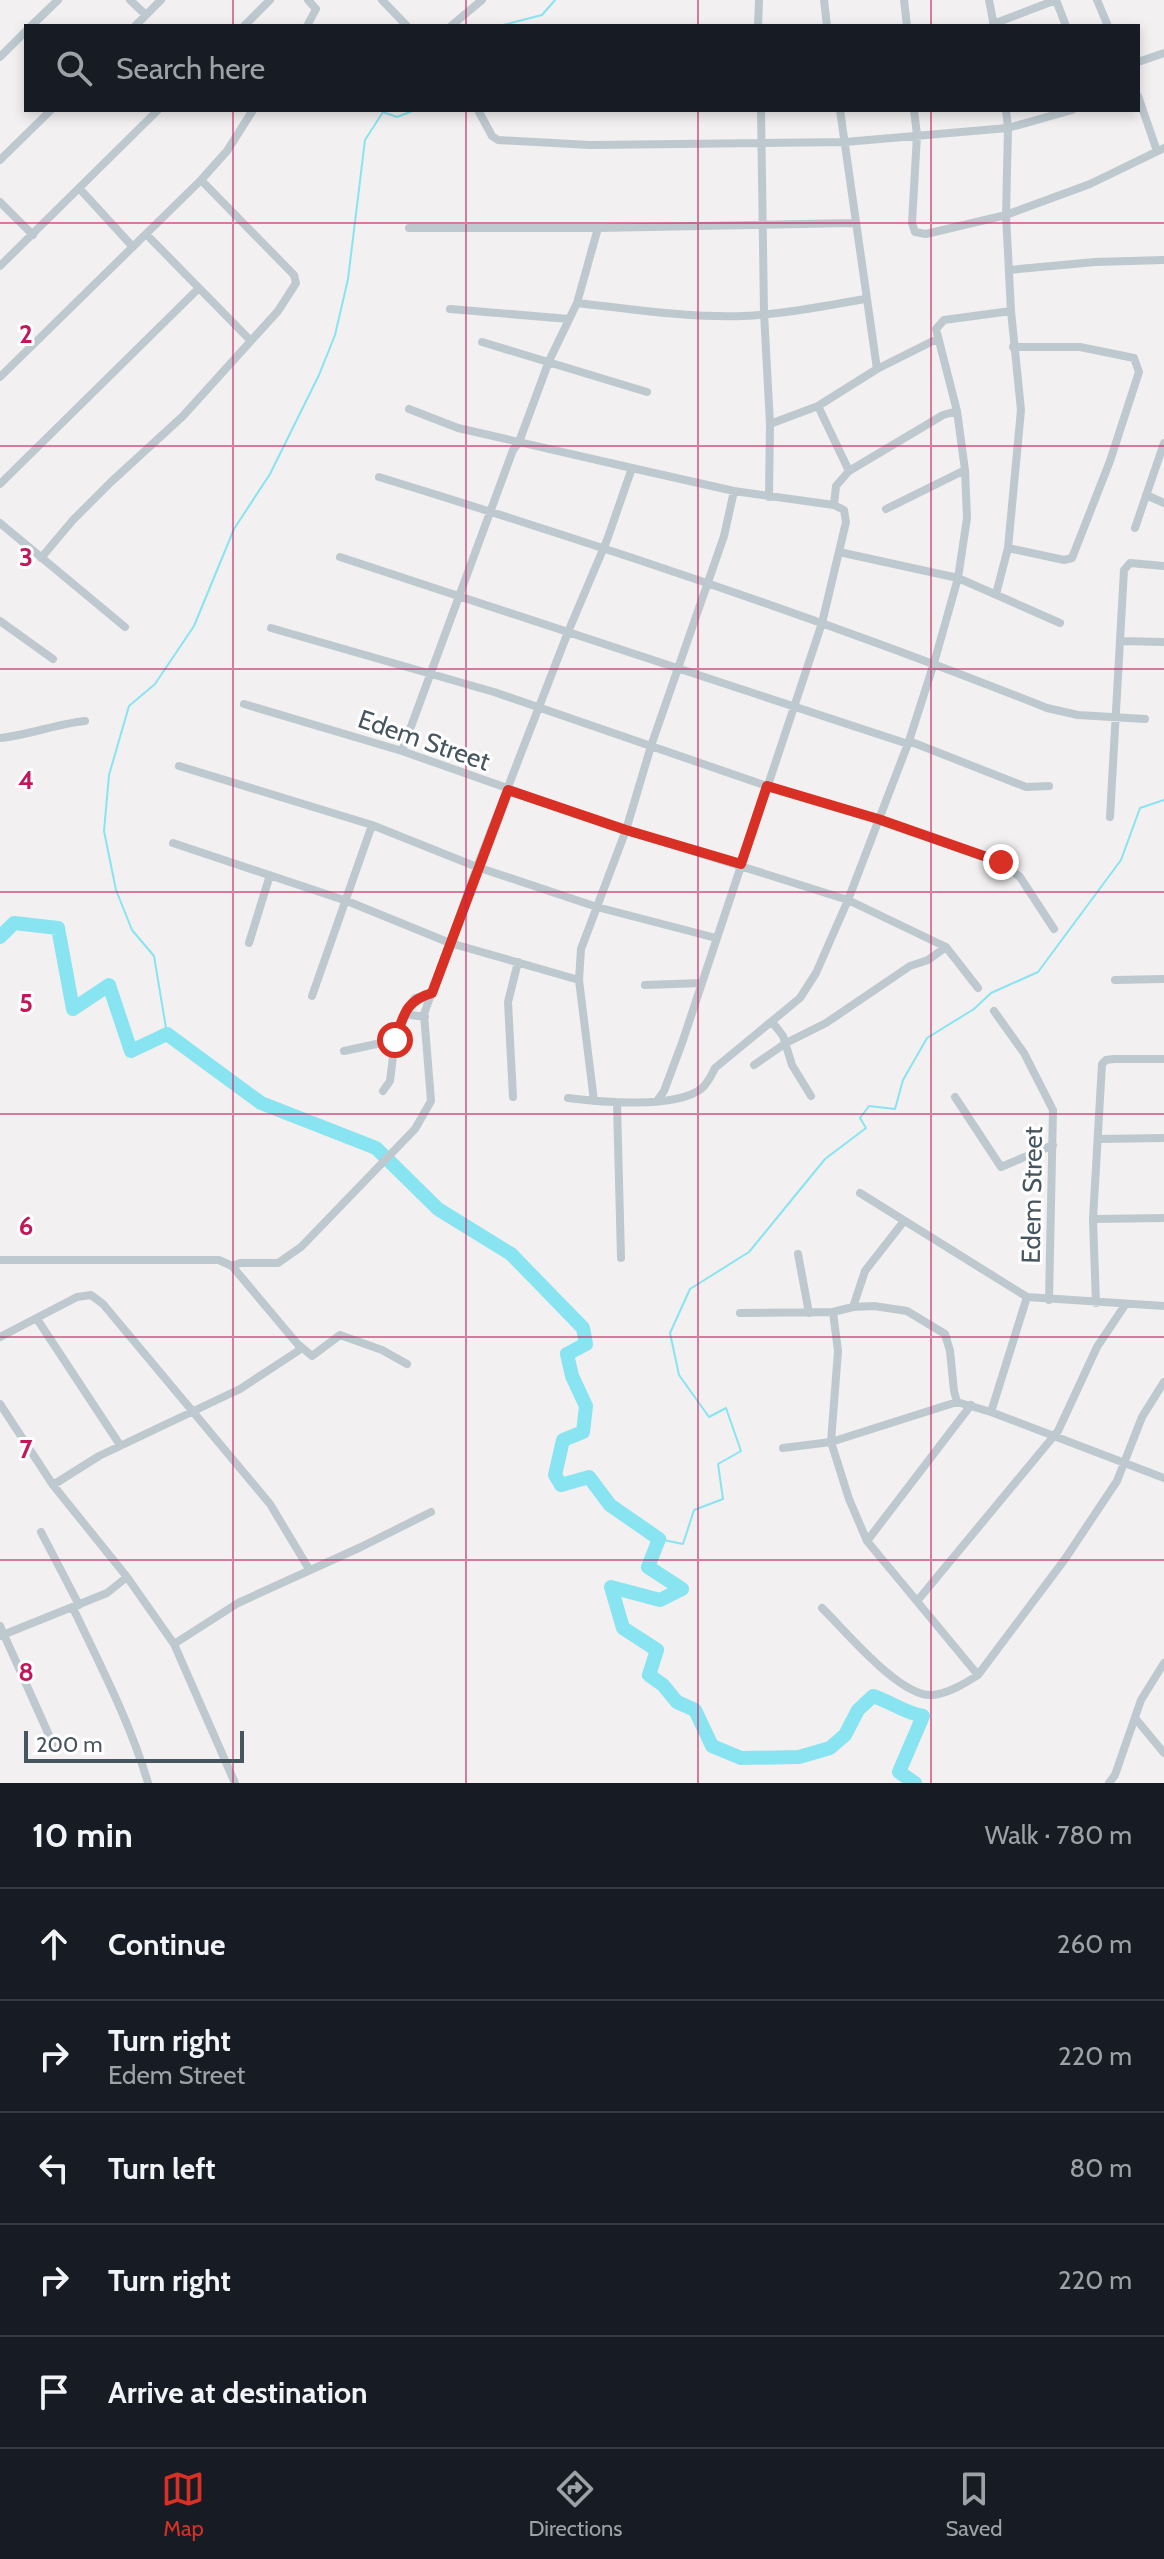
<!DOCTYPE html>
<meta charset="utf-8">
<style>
:root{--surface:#171b24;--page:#242831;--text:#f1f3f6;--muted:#9ea1a6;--line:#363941;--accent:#d93025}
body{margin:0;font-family:Cabin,sans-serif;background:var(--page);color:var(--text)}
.scale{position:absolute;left:24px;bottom:20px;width:220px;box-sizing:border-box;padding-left:8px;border:4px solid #47565e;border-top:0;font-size:22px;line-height:28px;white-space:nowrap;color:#47565e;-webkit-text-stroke:6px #fff;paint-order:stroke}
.stop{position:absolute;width:24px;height:24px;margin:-18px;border:6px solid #d93025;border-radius:50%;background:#fff}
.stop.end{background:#d93025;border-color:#fff;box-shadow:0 2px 8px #0008}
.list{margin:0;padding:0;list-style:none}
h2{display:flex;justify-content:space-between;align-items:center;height:104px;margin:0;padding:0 32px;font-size:34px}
h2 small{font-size:26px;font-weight:400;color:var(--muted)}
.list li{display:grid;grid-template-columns:52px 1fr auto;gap:24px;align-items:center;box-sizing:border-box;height:112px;padding:0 32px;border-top:2px solid var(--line)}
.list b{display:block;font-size:30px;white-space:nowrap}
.list p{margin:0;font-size:26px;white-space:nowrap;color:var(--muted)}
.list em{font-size:26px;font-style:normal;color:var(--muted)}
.icon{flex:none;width:44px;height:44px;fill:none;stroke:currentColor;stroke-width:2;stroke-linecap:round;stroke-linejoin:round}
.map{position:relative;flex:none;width:1164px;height:1783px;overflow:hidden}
.search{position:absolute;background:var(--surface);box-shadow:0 4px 12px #0003;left:24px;right:24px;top:24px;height:88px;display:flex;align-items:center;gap:20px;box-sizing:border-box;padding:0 28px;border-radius:0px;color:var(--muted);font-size:30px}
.sheet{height:664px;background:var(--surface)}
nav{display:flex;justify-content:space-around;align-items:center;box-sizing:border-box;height:112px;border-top:2px solid var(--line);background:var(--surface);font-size:22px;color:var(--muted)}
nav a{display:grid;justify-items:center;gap:4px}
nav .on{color:var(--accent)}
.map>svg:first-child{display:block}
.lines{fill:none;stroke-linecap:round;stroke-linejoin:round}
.stream{stroke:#88e4f0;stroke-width:2}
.river{stroke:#88e4f0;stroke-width:14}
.minor{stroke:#bdc9cf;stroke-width:8}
.route{stroke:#d93025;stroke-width:10}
.grid{fill:none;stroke:#c2185b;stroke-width:2;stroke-opacity:0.55}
.labels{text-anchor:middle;stroke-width:6;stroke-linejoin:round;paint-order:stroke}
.street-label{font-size:26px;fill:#47565e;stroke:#fff}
.grid-label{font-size:26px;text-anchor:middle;font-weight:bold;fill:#c2185b;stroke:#fff;stroke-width:6;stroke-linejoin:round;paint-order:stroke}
</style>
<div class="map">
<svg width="1164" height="1783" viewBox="0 0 1164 1783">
<rect width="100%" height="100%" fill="#f2f0f0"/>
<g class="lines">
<path class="stream" d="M499,26l43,-11 13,-15
M167,1034l-13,-78 -22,-26 -16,-40 -12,-59 5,-56 20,-69 26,-22 39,-58 40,-97 36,-55 49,-99 16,-40 13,-56 17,-139 18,-28 14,5 18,-7
M659,1539l24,5 11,-34 29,-11 -5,-35 23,-13 -15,-43 -17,9 -30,-42 -9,-42 20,-44 59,-37 76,-93 41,-31 -6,-10 9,-12 26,3 8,-29 24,-42 47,-29 17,-16 47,-21 83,-112 19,-52 24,-8"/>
<path class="river" d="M0,937l14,-14 44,5 15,81 36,-24 22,66 36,-17 94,69 115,45 62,61 73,45 72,74 3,16 -19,10 5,22 14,30 -3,26 -20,8 -8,35 6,10 28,-8 21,28 49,34 -11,28 34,22 -22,11 -49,-13 12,41 34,22 -8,25 14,10 14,17 18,8 17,36 29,12 58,-1 31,-9 15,-13 13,-25 15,-14c18,6 32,17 50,20l-24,56 16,11"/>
<path class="minor" d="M130,0l16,15
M382,0l25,26
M824,0l3,26
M904,0l3,26
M989,0l5,26
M1056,0l10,26
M1097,0l11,26
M993,24l63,-24
M31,26l27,-26
M135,26l26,-26
M244,26l26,-26
M307,26l9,-17 -8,-9
M451,26l31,-26
M758,26l1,-26
M0,57l26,-26
M1138,62l26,-9
M1138,96l19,55
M478,110l14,26 6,4 92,5 255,-3 163,-14 64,-18
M761,110l3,203 6,111 -1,73
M840,110l37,259
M914,110l3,25 -5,88 3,9 11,2 80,-19 84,-31 74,-36
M0,160l51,-50
M79,188l54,59
M0,202l33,33
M409,228h189l256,-5
M146,234l105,107
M0,266l158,-156
M1009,270l86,-8 69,-2
M577,303c55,6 111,15 166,13 41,-2 82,-10 122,-17
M450,309l119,10
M482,342l165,50
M0,377l201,-197 26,-29 26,-41
M818,406l31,65
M409,409l49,19 174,40 102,23 100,14 10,5 2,12 -24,101 -140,420 -18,48 -7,10
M770,424l48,-18 59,-37 60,-30
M379,477c225,69 449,144 668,231l31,7 67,4
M0,484l199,-196
M1146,495l18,8
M834,505l2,-19 13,-15 94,-56 14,-4
M886,509l79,-39
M0,523l125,104
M1135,528l29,-85
M1008,548l56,12 8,-2 38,-97 29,-89 -5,-14 -54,-11h-67
M839,552l119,26 102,45
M340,557l568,187
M41,558l32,-38 38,-38 72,-66 95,-105 18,-28 -2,-8 -93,-95
M996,594l12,-46 13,-138 -10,-99 -5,-96 2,-87 -2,-18
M0,621l53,38
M271,628l223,64 273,94 111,33 123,43 19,15 34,52
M1120,641l44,1
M244,704l158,47 224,79 222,70 98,47 32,41
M0,738c29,-3 56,-14 85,-17
M909,741l117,46 23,-1
M402,751l111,-301 6,-8 30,-81 28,-58 21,-75
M179,766l193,59 105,42 120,40 119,31
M1110,817l14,-247 6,-7 34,3
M173,843l174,58 103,42 129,37
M249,943l21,-68
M1115,980l49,-1
M645,985l57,-2
M312,996l60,-171
M994,1011l30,42 29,57 -4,190
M404,1014l11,-16 17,-5
M773,1023l10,13 9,29 19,31
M344,1051l51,-11
M754,1065l32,-22 40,-20 84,-57 18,-6 18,-13
M383,1091l7,-10 5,-41 9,-26 21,3
M513,1097l-5,-95 10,-40
M955,1097l46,70 52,-22
M568,1098c32,4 106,11 133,-9 7,-6 10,-13 14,-21l85,-70 16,-25 32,-73 61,-159 25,-78 24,-85 9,-60 -2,-48 -8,-59 -21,-82 8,-9 67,-9
M594,1101l-15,-121 2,-31 45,-119 25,-84 73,-210 10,-45
M617,1104l4,154
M1098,1139l66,-1
M860,1193l167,104 137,9
M1093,1219l71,-1
M798,1254l11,59
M0,1260h219l13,6 68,81 -2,4 -58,38 -141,67 -46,29
M232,1266l8,-3h38l23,-16 114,-118 16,-28 -7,-87 53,-147 91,-235 39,-92 25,-72
M1027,1297l-36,115 173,66
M1096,1303l-3,-84 9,-155 4,-4 8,-1h50
M853,1307l12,-36 39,-50
M833,1312l5,39 -7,91 18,57 18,42 111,134
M740,1313l93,-1 20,-5 21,-1 33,5 38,23 5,17 4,40 3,11 34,10
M37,1319l83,126
M0,1337l77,-40 14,-2 12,9 167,200 39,65
M299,1345l13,11 28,-21 42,15 25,14
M0,1404l53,81 74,92 47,67 61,139
M783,1448l48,-6 126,-40
M41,1532l38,73
M867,1541l104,-136
M918,1600l140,-169 39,-84 28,-42
M73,1608c27,57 57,114 75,175
M822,1608c23,22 78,90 111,87 16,-2 31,-11 45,-20l87,-116 52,-78 25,-64 22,-35
M0,1626l53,118
M0,1636l107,-43 20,-16
M174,1644l64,-41 123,-56 70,-35
M1135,1718l29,35
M1109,1783l6,-8 26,-75 23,-37"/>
</g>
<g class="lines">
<path class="route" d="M395,1040c9,-25 10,-39 37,-47l76,-203 118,40 115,34 26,-78 111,33 123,43"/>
</g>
<path class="grid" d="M233,0v26M466,0v26M698,0v26M931,0v26M233,110v1673M466,110v1673M698,110v1673M931,110v1673M0,223h1164M0,446h1164M0,669h1164M0,892h1164M0,1114h1164M0,1337h1164M0,1560h1164"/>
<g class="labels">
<g class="street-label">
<text transform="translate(424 740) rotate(19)" y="9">Edem Street</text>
<text transform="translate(1032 1195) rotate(-89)" y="9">Edem Street</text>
</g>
</g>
<g class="grid-label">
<text x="26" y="343">2</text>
<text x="26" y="566">3</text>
<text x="26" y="789">4</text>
<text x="26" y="1012">5</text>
<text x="26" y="1235">6</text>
<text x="26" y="1458">7</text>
<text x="26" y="1681">8</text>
</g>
</svg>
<div class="scale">200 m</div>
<div class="stop" style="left:395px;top:1040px"></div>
<div class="stop end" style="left:1001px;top:862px"></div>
<div class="search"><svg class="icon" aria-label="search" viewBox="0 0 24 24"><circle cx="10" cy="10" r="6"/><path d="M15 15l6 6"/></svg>Search here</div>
</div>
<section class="sheet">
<h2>10 min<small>Walk · 780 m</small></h2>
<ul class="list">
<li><svg class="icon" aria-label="ahead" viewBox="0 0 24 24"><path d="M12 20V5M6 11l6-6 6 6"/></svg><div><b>Continue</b></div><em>260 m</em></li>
<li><svg class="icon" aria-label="right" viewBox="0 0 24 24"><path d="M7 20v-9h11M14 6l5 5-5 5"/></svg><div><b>Turn right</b><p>Edem Street</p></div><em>220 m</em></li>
<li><svg class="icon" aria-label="left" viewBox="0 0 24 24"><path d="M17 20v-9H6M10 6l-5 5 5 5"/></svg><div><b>Turn left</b></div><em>80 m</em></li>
<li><svg class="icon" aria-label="right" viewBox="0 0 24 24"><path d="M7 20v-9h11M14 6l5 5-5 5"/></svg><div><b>Turn right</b></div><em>220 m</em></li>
<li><svg class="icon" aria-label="arrive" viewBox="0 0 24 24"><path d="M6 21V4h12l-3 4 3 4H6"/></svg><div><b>Arrive at destination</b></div></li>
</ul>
</section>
<nav>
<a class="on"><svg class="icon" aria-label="map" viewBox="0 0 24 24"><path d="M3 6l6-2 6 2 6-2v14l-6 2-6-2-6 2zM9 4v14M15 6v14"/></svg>Map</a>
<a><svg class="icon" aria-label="directions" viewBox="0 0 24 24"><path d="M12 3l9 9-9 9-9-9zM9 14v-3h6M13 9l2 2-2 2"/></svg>Directions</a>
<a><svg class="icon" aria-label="saved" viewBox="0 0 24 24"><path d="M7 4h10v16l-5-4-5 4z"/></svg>Saved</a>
</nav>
